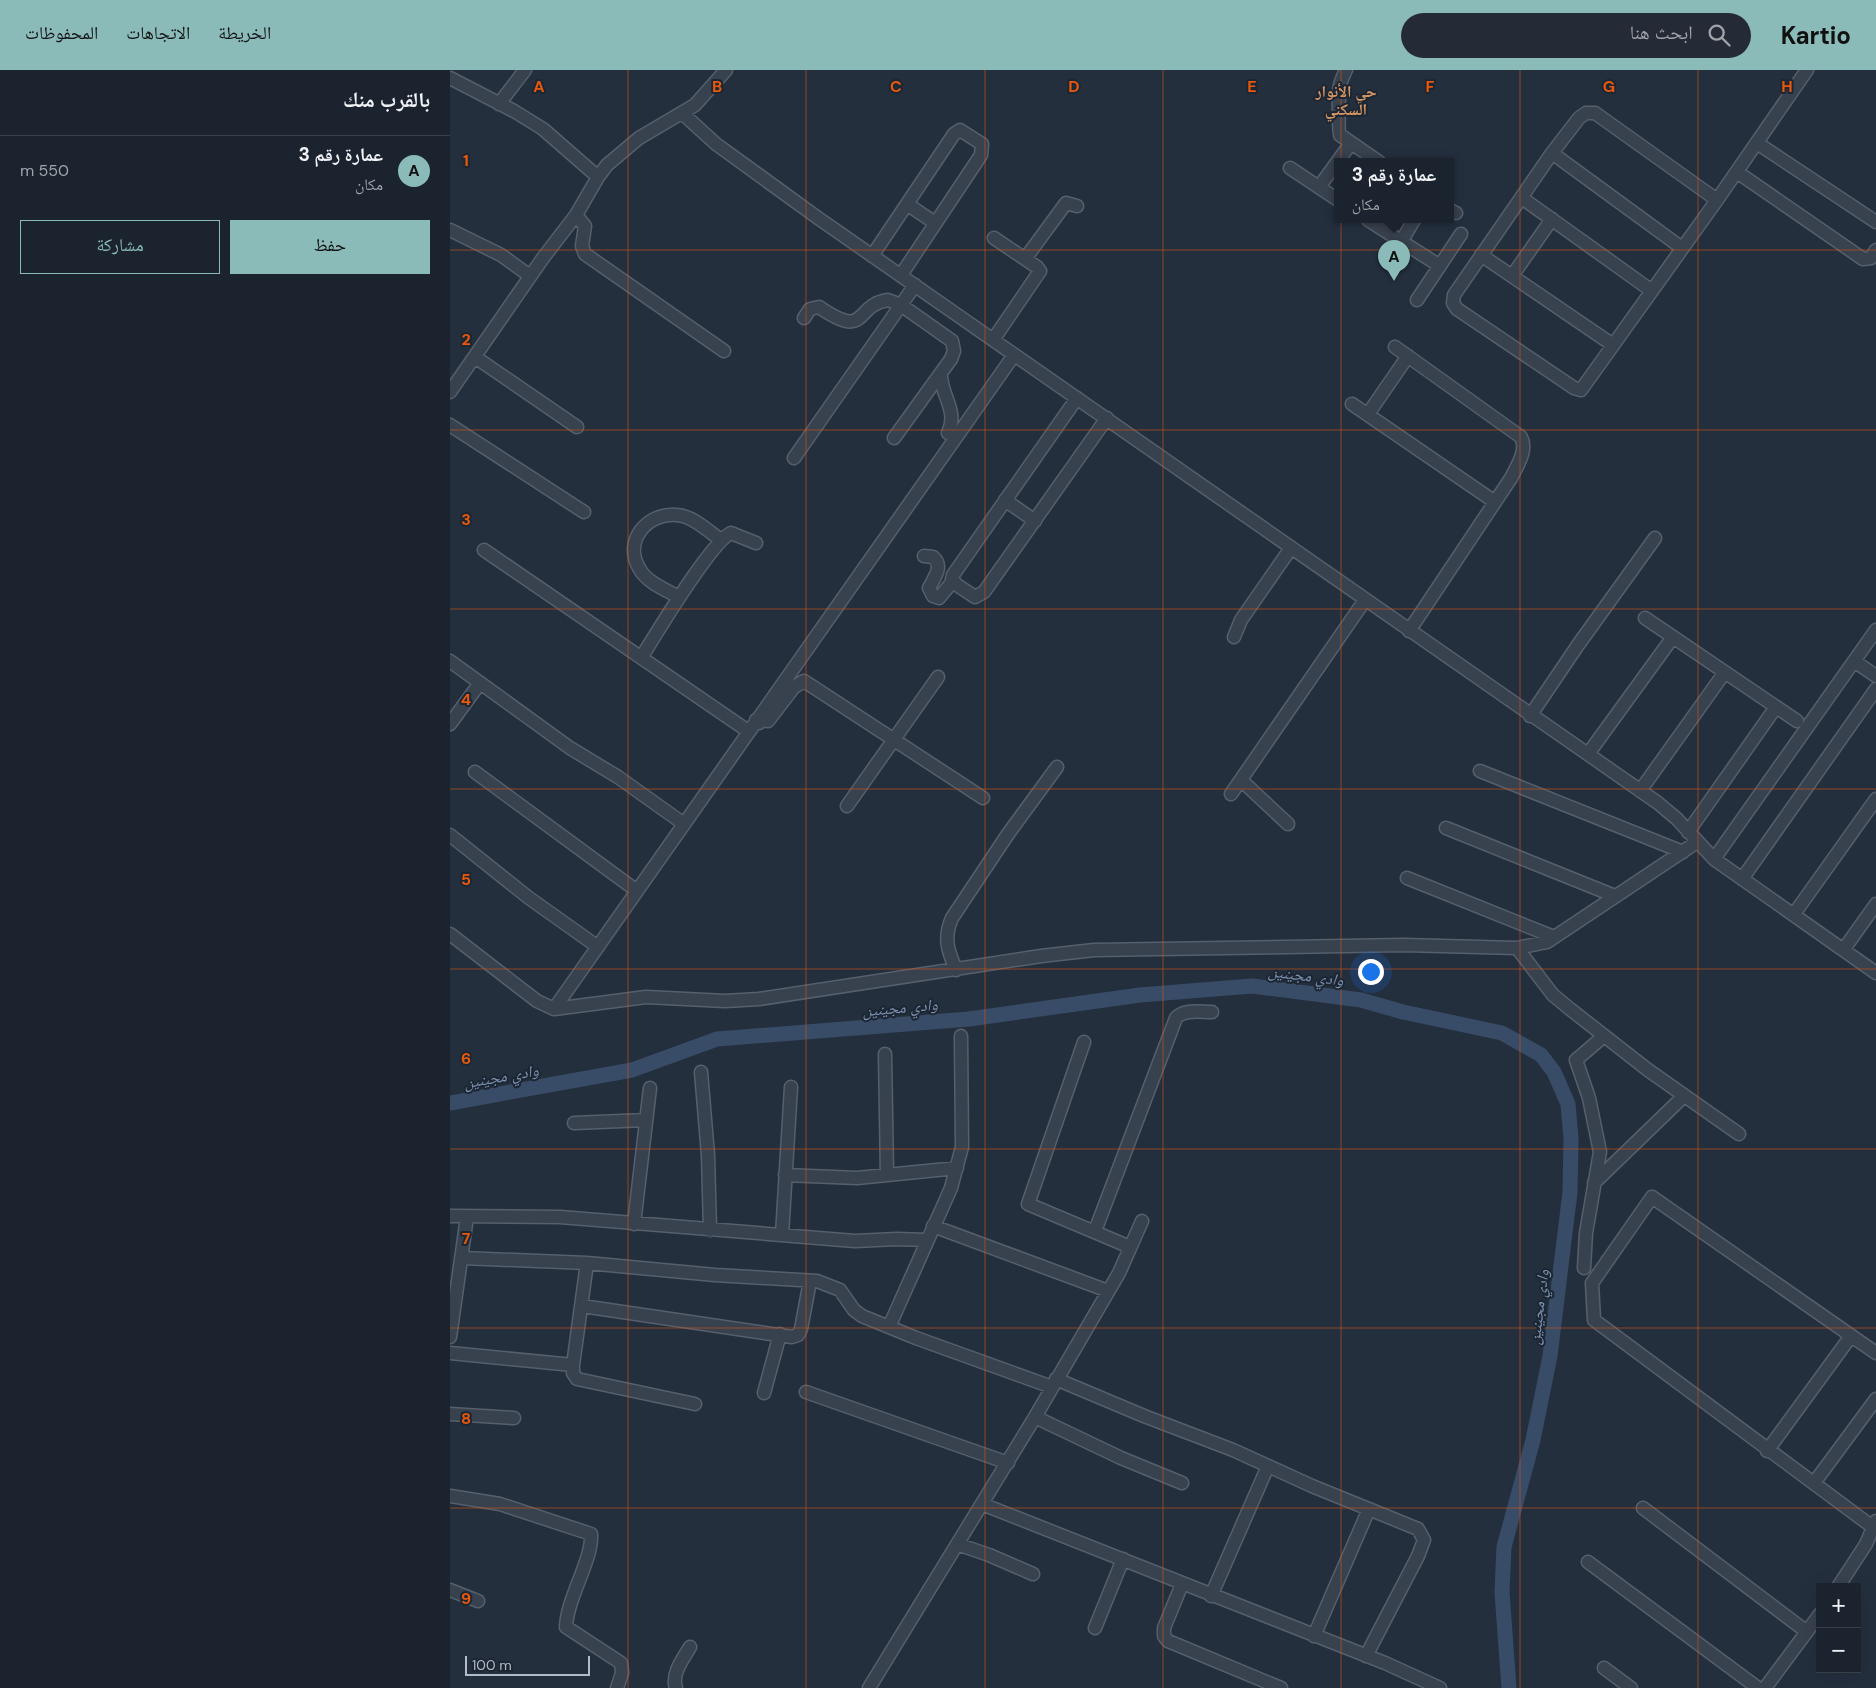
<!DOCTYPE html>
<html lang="ar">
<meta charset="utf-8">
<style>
:root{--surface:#1b232e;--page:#242b36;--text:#f1f3f6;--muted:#a0a4aa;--line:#39404a;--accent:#8bbbb9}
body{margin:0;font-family:"DM Sans","Noto Naskh Arabic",sans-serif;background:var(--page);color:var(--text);direction:rtl}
.controls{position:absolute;right:15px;bottom:15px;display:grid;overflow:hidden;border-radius:0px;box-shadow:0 5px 20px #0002}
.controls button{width:45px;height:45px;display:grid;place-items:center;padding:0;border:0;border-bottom:1px solid var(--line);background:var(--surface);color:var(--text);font:25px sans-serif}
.scale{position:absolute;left:15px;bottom:12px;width:125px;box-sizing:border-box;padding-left:5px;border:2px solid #b4bcc9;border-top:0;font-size:14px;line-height:18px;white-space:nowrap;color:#b4bcc9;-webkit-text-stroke:4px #1d2633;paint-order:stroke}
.you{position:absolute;left:920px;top:901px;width:18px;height:18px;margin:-12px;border:4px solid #fff;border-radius:50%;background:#1a73e8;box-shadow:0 0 0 8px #1a73e833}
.badge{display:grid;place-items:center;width:32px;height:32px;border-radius:50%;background:var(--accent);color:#111;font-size:16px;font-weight:700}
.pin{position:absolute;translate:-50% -41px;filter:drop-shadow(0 1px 2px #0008)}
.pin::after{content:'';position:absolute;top:26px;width:18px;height:15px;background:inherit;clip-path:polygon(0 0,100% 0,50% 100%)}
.popup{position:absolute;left:884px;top:88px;width:120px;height:65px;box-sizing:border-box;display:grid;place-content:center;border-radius:0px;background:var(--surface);filter:drop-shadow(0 1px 4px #0005);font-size:16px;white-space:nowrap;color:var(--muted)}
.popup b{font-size:19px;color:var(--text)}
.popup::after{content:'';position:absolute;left:50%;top:100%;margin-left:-10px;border:10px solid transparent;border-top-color:var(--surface)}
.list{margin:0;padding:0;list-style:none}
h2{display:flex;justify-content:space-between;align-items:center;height:65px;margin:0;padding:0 20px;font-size:21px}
h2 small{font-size:16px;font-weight:400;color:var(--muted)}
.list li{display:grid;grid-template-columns:32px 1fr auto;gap:15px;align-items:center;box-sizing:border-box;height:70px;padding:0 20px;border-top:1px solid var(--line)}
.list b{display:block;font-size:19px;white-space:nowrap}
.list p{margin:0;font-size:16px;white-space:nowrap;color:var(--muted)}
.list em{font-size:16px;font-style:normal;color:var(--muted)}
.actions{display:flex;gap:10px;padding:15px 20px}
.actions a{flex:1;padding:11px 0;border:1px solid var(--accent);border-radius:0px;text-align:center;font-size:18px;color:var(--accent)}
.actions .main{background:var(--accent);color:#111}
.icon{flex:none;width:28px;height:28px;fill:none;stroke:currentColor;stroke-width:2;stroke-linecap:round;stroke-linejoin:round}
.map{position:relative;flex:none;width:1426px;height:1618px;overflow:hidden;direction:ltr}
header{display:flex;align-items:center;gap:30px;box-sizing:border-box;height:70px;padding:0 25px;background:var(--accent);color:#111}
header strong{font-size:24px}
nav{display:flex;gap:28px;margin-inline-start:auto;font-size:18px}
.search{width:350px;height:45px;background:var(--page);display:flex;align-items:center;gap:12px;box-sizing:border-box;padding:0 18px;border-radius:28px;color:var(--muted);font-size:19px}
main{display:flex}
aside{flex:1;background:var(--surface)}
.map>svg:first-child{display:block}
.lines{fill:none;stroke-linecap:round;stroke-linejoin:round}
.river{stroke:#394c67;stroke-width:15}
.minor-casing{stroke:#565f6c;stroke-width:15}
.minor{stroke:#38414e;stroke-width:12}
.grid{fill:none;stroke:#e8590c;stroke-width:1;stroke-opacity:0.55}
.labels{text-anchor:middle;stroke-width:4;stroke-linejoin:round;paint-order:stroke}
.neighbourhood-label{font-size:16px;font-weight:bold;fill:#d59563;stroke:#1d2633}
.water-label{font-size:16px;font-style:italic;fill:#7c92b1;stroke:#1d2633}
.grid-label{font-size:16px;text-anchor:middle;font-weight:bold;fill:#e8590c;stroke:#1d2633;stroke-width:4;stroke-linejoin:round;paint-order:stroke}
</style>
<header>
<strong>Kartio</strong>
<div class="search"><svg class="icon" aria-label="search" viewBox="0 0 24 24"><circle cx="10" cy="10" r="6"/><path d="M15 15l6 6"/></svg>ابحث هنا</div>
<nav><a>الخريطة</a><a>الاتجاهات</a><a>المحفوظات</a></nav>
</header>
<main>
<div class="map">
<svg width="1426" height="1618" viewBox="0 0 1426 1618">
<rect width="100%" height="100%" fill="#242f3e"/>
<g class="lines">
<path class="river" d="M0,1033l182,-33 85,-31 252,-20 171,-24 112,-9 109,14 42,12 99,21 39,22 13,17 14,32 3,34 -1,54 -20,164 -17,84 -29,107 -2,45 7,96"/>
<defs>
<path id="minor" d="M896,0c-3,6 -6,13 -7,20 0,7 -1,42 1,45l39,27
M0,8l64,33 29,18 55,48
M49,34l26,-34
M232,43l34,31 102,74 840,585 19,16 37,40 162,114
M1307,73l119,79
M1102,83l130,95
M840,98l48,32
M1287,102l126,87 8,-1 5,-8
M869,117l32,-44
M1072,128l130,93
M1267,130l-122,-87h-9l-7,5 -27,35 -98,142 -1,8 4,6 117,79 7,2 136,-190 90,-130
M457,134l28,19
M1000,140l6,3
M126,145l9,11 -3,20 3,8 139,97
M918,150l72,46
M0,160l51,25 29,21
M951,172l13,-22
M1031,185l132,90
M422,186l82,-122 6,-4 22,14 -1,11 -80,120
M575,189l41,-56 11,3
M1062,206l40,-57
M967,230l44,-66
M354,248l6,-9 9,-2c50,34 34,-2 69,-7l13,5 51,36 2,10 -3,8 -57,79
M543,270l47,-69 -3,-4 -43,-29
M945,277l126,90c7,13 -4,29 -10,41l-102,153
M25,287l102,70
M491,303c-1,22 18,37 7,60
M0,322l93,-134 33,-43 22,-38 9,-12 32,-27 56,-33 31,-35
M627,328l-124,177 -1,4 5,6 18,12 9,-5 123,-174
M902,334l143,98
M918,344l40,-58
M0,355l134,87
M344,388l121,-173
M555,430l30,21
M34,480l264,181
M474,486l9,1c11,9 1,21 -4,31l4,8 6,2 14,-17
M229,527c-13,-7 -33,-15 -40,-29 -16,-28 9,-56 38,-53 16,1 31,16 44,25
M1195,548l152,103
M784,567l7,-17 50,-72
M191,588c15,-24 70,-116 90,-125l25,10
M0,591l120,87 48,29 66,47
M1404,591l22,15
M1080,646l48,-71 77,-107
M306,650l3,3 3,-3 6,1 26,-34 10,-6 179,117
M0,654l30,-41
M1138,684l85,-117
M1030,701l203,81
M25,702l162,119
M791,710l47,44
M1190,721l85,-119
M781,724l134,-194
M397,736l91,-129
M996,758l169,68
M1238,762l88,-125
M0,765l79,63 69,49
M1264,789l162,-229
M957,808l147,59
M1292,809l134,-190
M1344,844l82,-115
M0,864l87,67 17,8 92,-12 79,4 34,-2 282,-43 53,-6 310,-5 113,3 30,-6 150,-100
M1067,878l36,47 17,14 78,61 91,64
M1394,879l32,-45
M506,900c-8,-19 -13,-32 -4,-52l56,-84 49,-67
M104,939l460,-654
M634,972l-56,162 102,43
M435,984l2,121
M251,1002l7,83 2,75
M124,1053l72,-3
M335,1105l72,3 100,-10
M1144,1113l90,-87
M0,1146l110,1 295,24 42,-2 30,1
M184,1154l16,-136
M483,1156l175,65
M645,1161l81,-213c8,-9 24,-6 36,-6
M332,1165l9,-148
M12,1188l125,5 128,12 102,6 23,9 14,20 8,6 54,22 136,49
M137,1193l-14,102v8l4,6 118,25
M1134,1198l2,-35 14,-81 -11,-54 -13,-38 28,-24
M132,1236l210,31 6,-2 3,-6 9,-48
M439,1257l62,-139 11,-41 -1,-111
M0,1267l17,-120
M0,1283l123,12
M606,1309l88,37 89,34 79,36 106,43 6,11 -6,16 -52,100
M356,1322l202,71
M314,1323l16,-59
M0,1344l64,4
M585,1347l86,41 61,25
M1317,1381l84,-115
M1364,1413l62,-84
M0,1426l50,8 91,30c2,25 -24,64 -25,93l55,36 1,10 -5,15
M532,1434l403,159 55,25
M1193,1438l164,124
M1424,1458l-280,-208 -2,-37 60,-86 224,156
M507,1474l32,11 44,19
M1138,1492l170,126
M732,1514l-18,44v8l4,5 113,47
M1388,1517l28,-43 10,-23
M0,1520l28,11
M761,1526l57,-130
M645,1558l28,-69
M864,1566l55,-127
M1154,1598l27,20
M226,1618c-5,-14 7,-29 14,-41
M419,1618l166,-271 84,-144 23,-52
M1315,1618l55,-74"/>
</defs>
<use href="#minor" class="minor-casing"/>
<use href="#minor" class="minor"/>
</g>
<path class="grid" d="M178,0v1618M356,0v1618M535,0v1618M713,0v1618M891,0v1618M1070,0v1618M1248,0v1618M0,180h1426M0,360h1426M0,539h1426M0,719h1426M0,899h1426M0,1079h1426M0,1258h1426M0,1438h1426"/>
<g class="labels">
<g class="neighbourhood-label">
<text x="896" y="27">حي الأنوار<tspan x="896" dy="18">السكني</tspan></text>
</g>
<g class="water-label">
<text transform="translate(856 905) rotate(7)" y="6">وادي مجينين</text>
<text transform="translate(450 937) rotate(-5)" y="6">وادي مجينين</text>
<text transform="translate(51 1006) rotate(-10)" y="6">وادي مجينين</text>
<text transform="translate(1088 1237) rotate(-83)" y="6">وادي مجينين</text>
</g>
</g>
<g class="grid-label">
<text x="89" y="22">A</text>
<text x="267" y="22">B</text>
<text x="446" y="22">C</text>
<text x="624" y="22">D</text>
<text x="802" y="22">E</text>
<text x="980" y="22">F</text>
<text x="1159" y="22">G</text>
<text x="1337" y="22">H</text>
<text x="16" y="96">1</text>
<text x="16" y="275">2</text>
<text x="16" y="455">3</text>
<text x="16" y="635">4</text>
<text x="16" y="815">5</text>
<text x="16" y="994">6</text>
<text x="16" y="1174">7</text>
<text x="16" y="1354">8</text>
<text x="16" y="1534">9</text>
</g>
</svg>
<div class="controls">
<button>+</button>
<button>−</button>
</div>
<div class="scale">100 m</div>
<div class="you"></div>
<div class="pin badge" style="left:944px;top:211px">A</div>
<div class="popup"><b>عمارة رقم 3</b>مكان</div>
</div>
<aside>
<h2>بالقرب منك<small></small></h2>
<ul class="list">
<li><span class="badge">A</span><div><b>عمارة رقم 3</b><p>مكان</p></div><em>550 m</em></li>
</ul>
<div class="actions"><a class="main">حفظ</a><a>مشاركة</a></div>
</aside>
</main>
